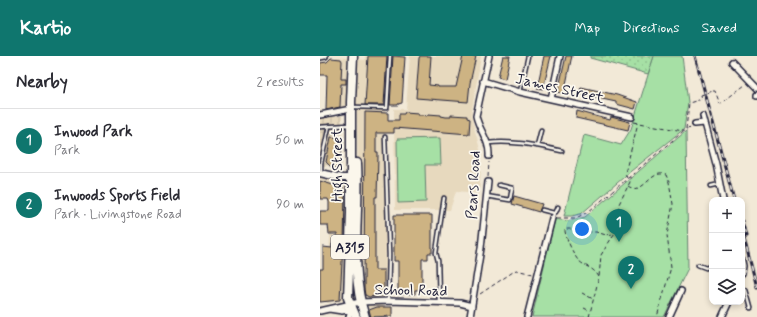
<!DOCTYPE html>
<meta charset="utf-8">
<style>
:root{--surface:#fff;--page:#f2f2f3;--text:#2b2b33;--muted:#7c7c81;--line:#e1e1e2;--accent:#0f766e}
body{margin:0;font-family:Mynerve,sans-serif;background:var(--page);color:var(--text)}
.controls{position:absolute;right:12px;bottom:12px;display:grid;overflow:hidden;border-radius:8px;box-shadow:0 2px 6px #0003}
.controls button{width:36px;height:36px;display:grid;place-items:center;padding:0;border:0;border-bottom:1px solid var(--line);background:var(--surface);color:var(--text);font:20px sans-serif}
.you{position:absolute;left:262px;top:173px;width:14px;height:14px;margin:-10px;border:3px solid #fff;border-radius:50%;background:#1a73e8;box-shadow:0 0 0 6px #1a73e833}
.badge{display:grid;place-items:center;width:26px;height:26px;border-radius:50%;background:var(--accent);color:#fff;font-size:13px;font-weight:700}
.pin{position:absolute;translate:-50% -33px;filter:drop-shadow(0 1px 2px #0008)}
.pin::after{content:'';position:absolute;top:21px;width:14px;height:12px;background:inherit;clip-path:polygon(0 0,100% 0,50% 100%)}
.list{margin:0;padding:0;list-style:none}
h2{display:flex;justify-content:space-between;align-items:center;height:52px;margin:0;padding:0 16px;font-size:17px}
h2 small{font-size:13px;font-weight:400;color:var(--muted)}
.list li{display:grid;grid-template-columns:26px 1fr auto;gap:12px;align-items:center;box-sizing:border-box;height:64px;padding:0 16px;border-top:1px solid var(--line)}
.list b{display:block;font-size:15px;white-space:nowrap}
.list p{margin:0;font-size:13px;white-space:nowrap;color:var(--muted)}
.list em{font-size:13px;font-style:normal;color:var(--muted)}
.icon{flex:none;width:22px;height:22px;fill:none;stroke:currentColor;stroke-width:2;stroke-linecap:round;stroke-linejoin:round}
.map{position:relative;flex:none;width:437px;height:261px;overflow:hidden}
header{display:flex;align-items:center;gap:24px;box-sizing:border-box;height:56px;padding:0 20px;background:var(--accent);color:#fff}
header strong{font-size:19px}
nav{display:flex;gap:22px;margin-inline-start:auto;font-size:14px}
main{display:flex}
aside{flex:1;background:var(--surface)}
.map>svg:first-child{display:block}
.built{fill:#e7d9be}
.industrial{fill:url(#industrial-grid)}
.park{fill:#a6e0a5;stroke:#648170}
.garden{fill:url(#garden-dots);stroke:#648170}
.building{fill:#cdb383;stroke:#22223b}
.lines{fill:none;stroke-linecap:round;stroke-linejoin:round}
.service-casing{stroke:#22223b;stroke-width:5.5}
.minor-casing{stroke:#22223b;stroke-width:8}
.tertiary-casing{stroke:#22223b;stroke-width:9}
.primary-casing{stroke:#22223b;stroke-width:11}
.path{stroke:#22223b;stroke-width:1;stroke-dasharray:4 3;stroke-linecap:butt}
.service{stroke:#fbf7ec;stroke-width:2.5}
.minor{stroke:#fbf7ec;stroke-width:5}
.tertiary{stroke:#fbf7ec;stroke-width:6}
.primary{stroke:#fbf7ec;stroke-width:8}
.rail-casing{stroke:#22223b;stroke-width:3}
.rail{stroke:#fbf7ec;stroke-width:1.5;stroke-dasharray:4.5;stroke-linecap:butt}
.path-bridge{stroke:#22223b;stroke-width:1;stroke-dasharray:4 3;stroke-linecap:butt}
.labels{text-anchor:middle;stroke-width:3.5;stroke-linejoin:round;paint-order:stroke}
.shield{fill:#fbf7ec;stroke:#636270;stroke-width:1}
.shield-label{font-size:14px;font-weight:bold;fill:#22223b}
.street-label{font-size:15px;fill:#22223b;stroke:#fbf7ec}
</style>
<header>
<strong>Kartio</strong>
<nav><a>Map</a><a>Directions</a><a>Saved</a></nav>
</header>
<main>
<aside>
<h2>Nearby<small>2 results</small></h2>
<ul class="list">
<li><span class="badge">1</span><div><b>Inwood Park</b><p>Park</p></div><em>50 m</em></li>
<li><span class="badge">2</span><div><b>Inwoods Sports Field</b><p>Park · Livingstone Road</p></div><em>90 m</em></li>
</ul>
</aside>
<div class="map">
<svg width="437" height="261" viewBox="0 0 437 261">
<defs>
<pattern id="industrial-grid" width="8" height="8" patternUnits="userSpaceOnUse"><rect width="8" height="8" fill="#e7d9be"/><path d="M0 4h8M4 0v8" fill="none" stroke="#c6baa4"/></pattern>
<pattern id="garden-dots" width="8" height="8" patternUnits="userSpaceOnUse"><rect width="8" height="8" fill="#a6e0a5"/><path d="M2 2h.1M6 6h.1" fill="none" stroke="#8fc08f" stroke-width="1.8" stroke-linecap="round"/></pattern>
</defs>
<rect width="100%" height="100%" fill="#f2e9d7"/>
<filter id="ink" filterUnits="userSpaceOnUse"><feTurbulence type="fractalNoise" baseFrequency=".025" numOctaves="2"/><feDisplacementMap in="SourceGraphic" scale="8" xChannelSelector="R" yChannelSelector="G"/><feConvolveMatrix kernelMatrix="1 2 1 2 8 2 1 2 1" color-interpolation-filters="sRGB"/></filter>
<g filter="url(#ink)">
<path class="built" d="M45,0h13l-2,50 9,1 1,190h-3l1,20h-14l-5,-20 -38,6 5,-109 -12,-3v-13l23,5h15l-1,-72 -26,1 5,-55 29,3z
M90,0h71l-10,60 10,37v15l-2,25 -23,-2 -6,19h-55l-1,-101h12z"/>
<path class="industrial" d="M22,60v42h-4l-3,10 -4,-1 -2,-2 -9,2v-49z"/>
<path class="park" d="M334,0h28l6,46 -4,27 -53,42 -50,43 -10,2h-7l20,-81 37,10 10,-16z
M366,75l2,137 -24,49h-132l23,-98 13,2 17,-4z
M120,82l1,27h-16l1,37 -28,1 -1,-64z"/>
<path class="garden" d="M271,0h63l-6,18 -58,-16z"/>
<path class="building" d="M48,0h19l-3,49h-19z
M73,0l12,1 -3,46 -4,1v1h-8z
M100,0h11l-2,29 9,1v1h18l7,-31h13l-6,27 -2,19 -52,-4 3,-40z
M183,0h7l-5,23 -7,-2z
M224,0h7l-8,33 -6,-1z
M246,0h6l-1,4 -7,34 -6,-2z
M11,2l10,1 1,2 -1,18h5v5h-5l-1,23 -14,3 1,-35h-7v-12l7,-1z
M261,31l36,8 20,7 -2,7 -19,-5v-2l-37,-8z
M257,55l33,9 1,-3 19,5 -2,8 -52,-12z
M45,56l23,1v7h11v-6h5l1,-2 13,1v2h5l4,1 1,-2 13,1v1l5,1h5v-2l16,1v2l3,1 -1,15 -75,-6v5h-18v19h2v4l-1,41h-2v73h9v25l-15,2 -4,-2 -1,-6z
M11,81l11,1 -1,25 -6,5 -4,-1 -5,-5z
M0,125l23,7 2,3 -1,53h-1l-3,56 -20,2v-33h3v-22l9,1v-4h5v-10h-8l-1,-9h-8v-14h9v-9l-1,-3h-8z
M194,140l28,8 -3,8 -27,-8z
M74,159h38v38h-4v6h-6v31h-7v4h-17v-33h-4z
M57,251h15v9l-21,1 -2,-7z"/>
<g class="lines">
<defs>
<path id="service" d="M200,36l8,-36
M36,51l31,1 3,-52
M0,71l29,-2
M65,81l4,118 -1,45
M168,87c25,-3 50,3 74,8
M217,90l4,-16
M1,117v-10l8,-37
M391,130l9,-2
M166,140l24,4 2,-12 -13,-3
M222,154l12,3 -1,4
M234,157l2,-1 2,-5
M378,209l8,3 6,-3
M422,233l4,1 5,18
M119,246l-1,-41 -2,-8 8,-55"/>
<path id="minor" d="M0,1l5,-1
M412,6l25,26
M163,25l37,11 112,25
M437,39v1
M231,43l9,-43
M0,59l31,-6
M383,60l13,48 7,36
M375,68l9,-1
M169,100c1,-15 -10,-26 -13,-40l13,-60
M422,205l1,5 -1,7
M9,253l13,2 9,-2
M0,255l40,-9 28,-1 72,2 12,3
M29,261l2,-8
M150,261l11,-69 7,-66
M207,261l25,-99
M349,261l12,-26
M402,261l7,-15"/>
<path id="tertiary" d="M0,117l22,5h10"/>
<path id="primary" d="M33,0l-2,46v111l-3,85 8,19
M37,107c3,49 -8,108 8,154"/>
</defs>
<use href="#service" class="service-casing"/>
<use href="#minor" class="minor-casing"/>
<use href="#tertiary" class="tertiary-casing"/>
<use href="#primary" class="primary-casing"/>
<path class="path" d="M393,35h2l5,13 25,-19
M314,66l49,9
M366,73l3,-26 13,-4 -1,-4
M168,121l1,-15
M307,122l-2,-5 13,-50
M308,130c16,11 22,-18 38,-11l3,7 4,22 -6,31 4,32 -14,50
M237,162h19l12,-6 98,-83 6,-1
M279,221c-6,-10 -12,-9 -20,-16 -4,-3 -15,-26 -14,-32h5l11,3h15l10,3 7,-1
M262,237l11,6
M160,238l36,-24 17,4
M264,252l6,3
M269,261l10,-40 2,-22 15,-24 3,-27 11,-22v-5"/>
<use href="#service" class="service"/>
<use href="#minor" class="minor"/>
<use href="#tertiary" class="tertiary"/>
<use href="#primary" class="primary"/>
<defs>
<path id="rail" d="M375,0l39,144
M422,165l4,15
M422,175l15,56"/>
</defs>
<use href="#rail" class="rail-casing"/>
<use href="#rail" class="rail"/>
<path class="path-bridge" d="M381,39l12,-4"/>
</g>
</g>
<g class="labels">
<rect class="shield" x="11" y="179" width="38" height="24" rx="3"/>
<g class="shield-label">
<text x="30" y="196">A315</text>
</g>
<g class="street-label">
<text transform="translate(240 32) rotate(13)" y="5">James Street</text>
<text transform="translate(17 109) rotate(-90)" y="5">High Street</text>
<text transform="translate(153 129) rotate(-87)" y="5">Pears Road</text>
<text transform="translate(91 234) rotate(1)" y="5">School Road</text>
</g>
</g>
</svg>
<div class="controls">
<button>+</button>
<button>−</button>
<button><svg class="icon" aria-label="layers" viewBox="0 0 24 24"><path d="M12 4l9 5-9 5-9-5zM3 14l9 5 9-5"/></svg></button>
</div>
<div class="you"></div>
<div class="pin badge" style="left:299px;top:186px">1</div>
<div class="pin badge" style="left:311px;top:233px">2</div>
</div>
</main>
